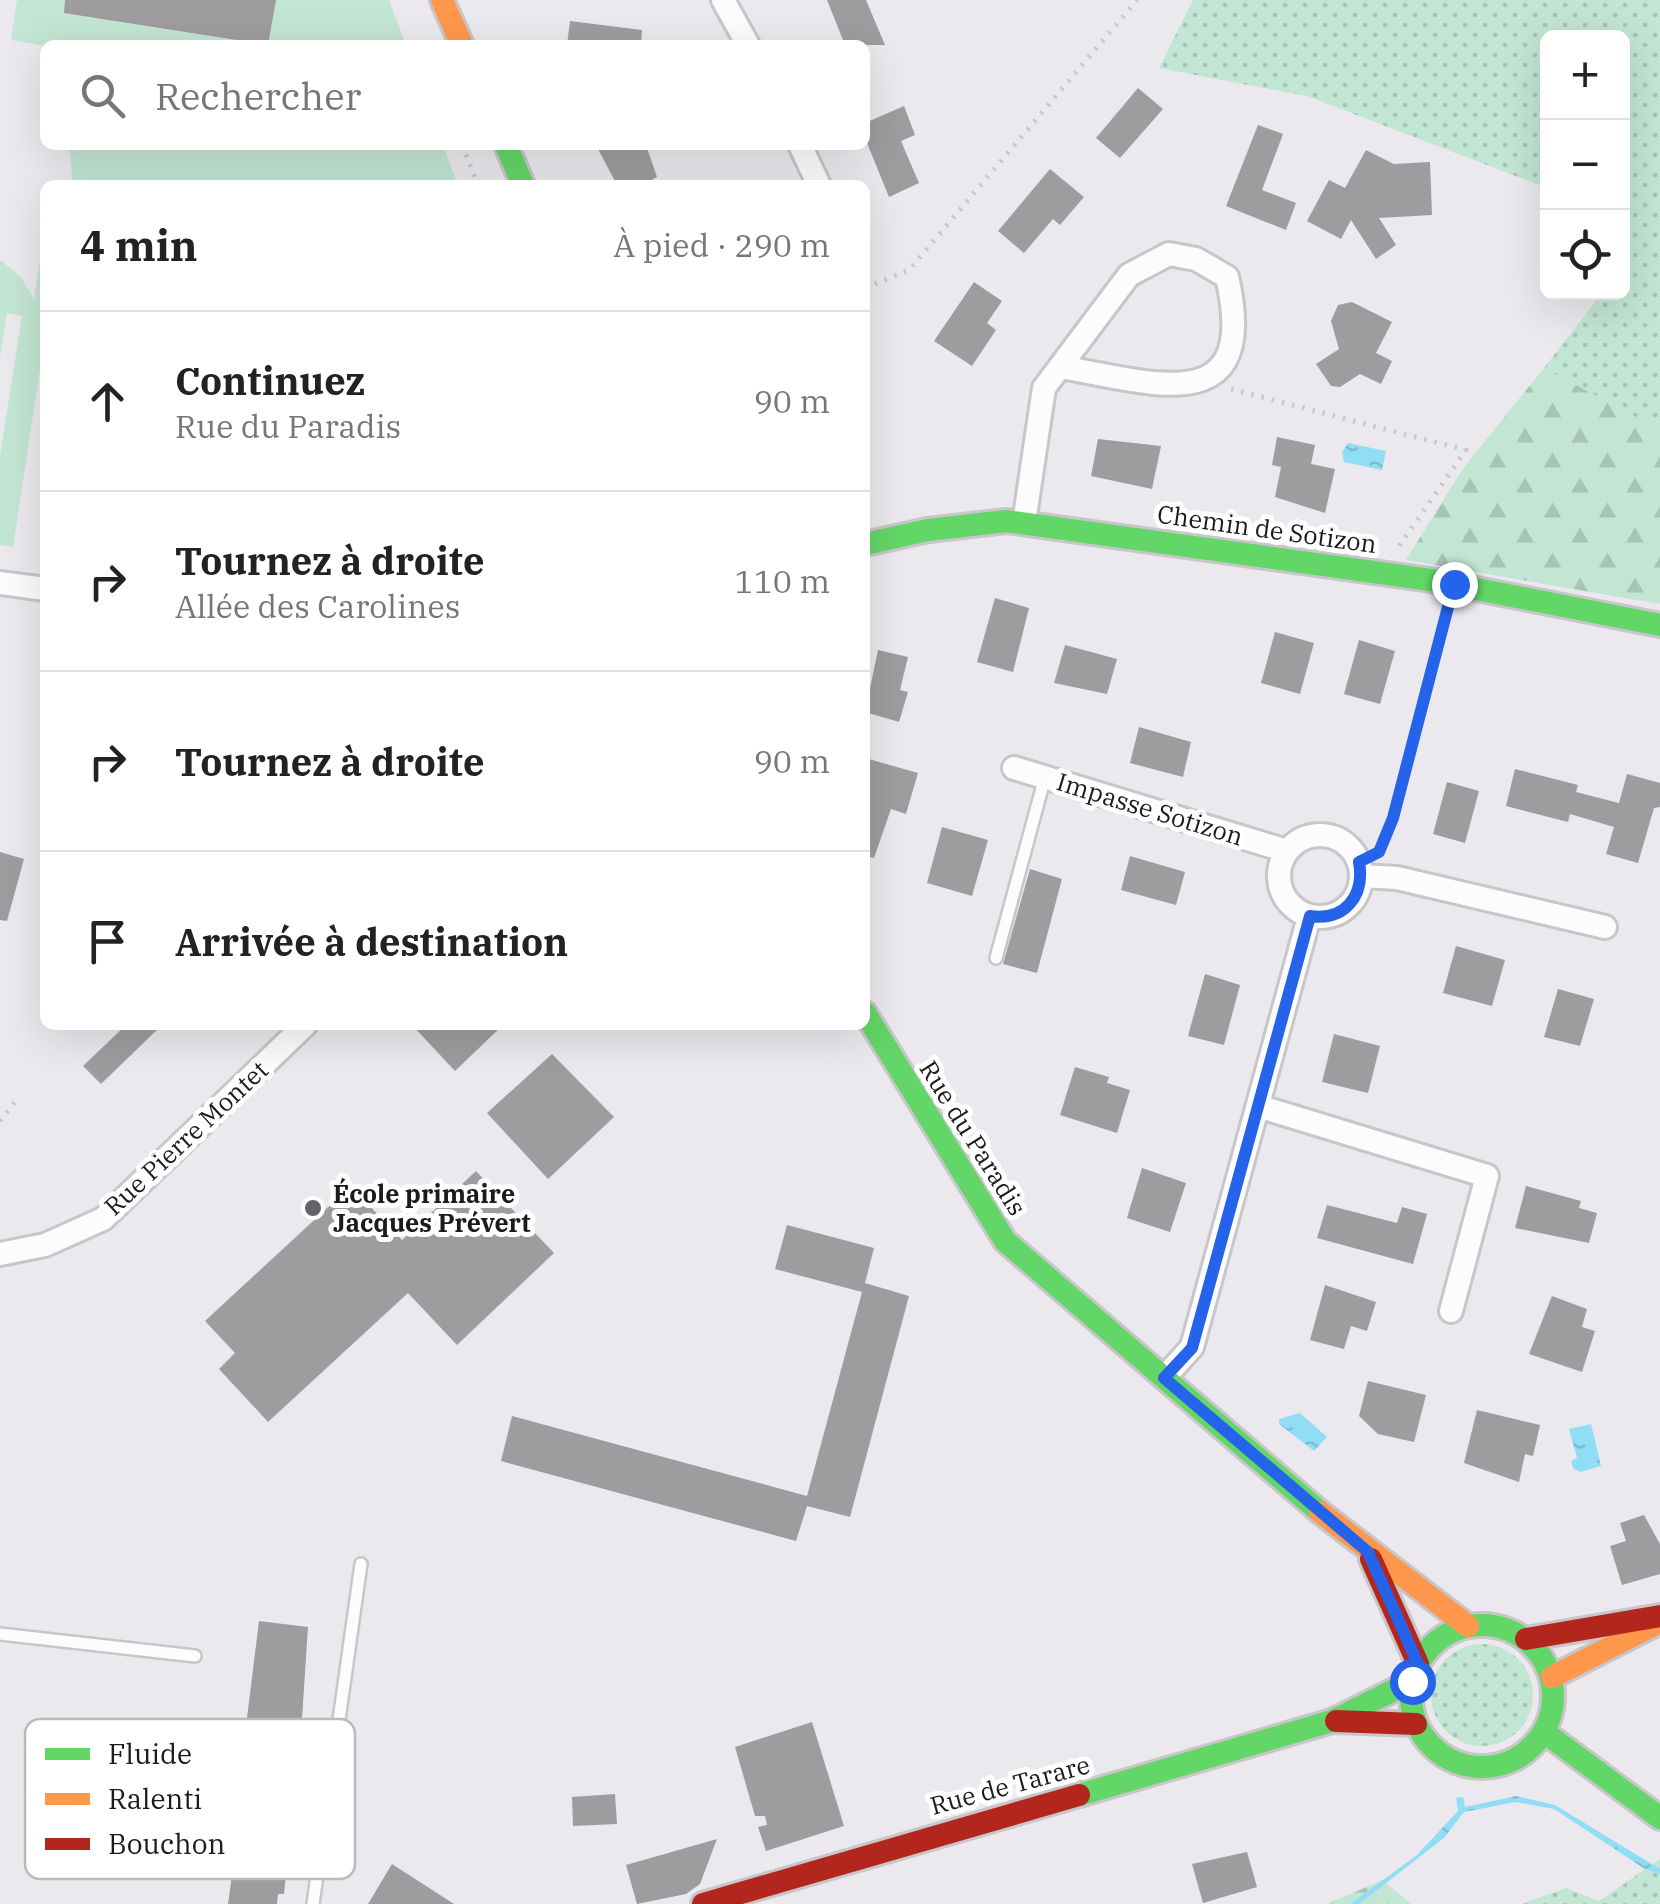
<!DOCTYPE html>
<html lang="fr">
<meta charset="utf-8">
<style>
:root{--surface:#fff;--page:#f2f2f2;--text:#222;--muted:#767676;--line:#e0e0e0}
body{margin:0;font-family:"IBM Plex Serif",serif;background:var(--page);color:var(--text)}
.controls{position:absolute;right:30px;top:30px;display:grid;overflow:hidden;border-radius:15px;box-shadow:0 10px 40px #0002}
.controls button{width:90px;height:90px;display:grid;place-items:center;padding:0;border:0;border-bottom:2px solid var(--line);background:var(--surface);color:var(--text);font:50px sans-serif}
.stop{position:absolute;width:30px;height:30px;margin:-22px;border:8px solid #2563eb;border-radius:50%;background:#fff}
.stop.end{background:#2563eb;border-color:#fff;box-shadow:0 2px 10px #0008}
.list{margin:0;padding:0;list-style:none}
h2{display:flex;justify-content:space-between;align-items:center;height:130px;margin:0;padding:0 40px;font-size:42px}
h2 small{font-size:32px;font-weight:400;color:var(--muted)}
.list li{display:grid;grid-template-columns:65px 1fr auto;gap:30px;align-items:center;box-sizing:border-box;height:180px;padding:0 40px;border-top:2px solid var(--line)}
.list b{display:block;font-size:38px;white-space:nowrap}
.list p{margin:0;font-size:32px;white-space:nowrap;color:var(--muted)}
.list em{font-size:32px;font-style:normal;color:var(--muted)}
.icon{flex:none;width:55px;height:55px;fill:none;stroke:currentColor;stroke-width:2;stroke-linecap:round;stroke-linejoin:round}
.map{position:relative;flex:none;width:1660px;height:1904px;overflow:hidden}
.search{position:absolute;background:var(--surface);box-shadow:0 10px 40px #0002;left:40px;top:40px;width:830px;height:110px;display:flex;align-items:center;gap:25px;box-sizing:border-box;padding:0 35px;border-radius:15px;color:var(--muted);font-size:38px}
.panel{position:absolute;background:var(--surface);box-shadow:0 10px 40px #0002;left:40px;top:180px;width:830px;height:850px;border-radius:15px}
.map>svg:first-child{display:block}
.grass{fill:url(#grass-dots)}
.forest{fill:url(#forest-firs)}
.park{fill:#c3e5d3}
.water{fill:url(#water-ripples)}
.building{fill:#9e9c9e}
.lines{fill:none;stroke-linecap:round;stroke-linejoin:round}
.lane-casing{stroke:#c8c6c8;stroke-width:16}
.street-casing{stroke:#c8c6c8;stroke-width:28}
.fast-casing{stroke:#c8c6c8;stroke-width:28}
.slow-casing{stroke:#c8c6c8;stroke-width:28}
.jam-casing{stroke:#c8c6c8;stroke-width:28}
.path{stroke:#c9c8c9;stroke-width:5;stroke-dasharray:2.5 8;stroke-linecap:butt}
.lane{stroke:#fcfcfc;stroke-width:11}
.street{stroke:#fcfcfc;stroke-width:22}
.fast{stroke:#63d668;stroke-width:22}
.slow{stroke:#ff974d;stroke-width:22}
.jam{stroke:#b3261e;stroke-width:22}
.route{stroke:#2563eb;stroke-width:12}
.poi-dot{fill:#646266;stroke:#fff;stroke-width:4}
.labels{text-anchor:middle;stroke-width:10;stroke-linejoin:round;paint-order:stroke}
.street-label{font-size:25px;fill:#1c1a1d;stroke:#fff}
.poi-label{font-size:25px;font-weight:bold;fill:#1c1a1d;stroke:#fff;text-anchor:start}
.key{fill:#fff;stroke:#bbbabb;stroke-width:2.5}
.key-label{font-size:28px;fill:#1c1a1d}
</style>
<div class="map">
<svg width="1660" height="1904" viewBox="0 0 1660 1904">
<defs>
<pattern id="grass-dots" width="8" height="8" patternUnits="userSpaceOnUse" patternTransform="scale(2.5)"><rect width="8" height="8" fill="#c3e5d3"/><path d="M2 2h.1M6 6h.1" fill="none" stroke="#a7c4b5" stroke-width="1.8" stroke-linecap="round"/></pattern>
<pattern id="forest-firs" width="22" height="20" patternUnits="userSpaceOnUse" patternTransform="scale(2.5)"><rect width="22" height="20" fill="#c3e5d3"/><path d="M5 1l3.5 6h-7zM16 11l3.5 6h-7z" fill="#a7c4b5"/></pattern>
<pattern id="water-ripples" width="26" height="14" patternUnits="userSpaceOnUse" patternTransform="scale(2.5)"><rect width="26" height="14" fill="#8fdef6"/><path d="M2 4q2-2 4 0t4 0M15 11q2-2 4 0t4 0" fill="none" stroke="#7bbed2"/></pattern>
</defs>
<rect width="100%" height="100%" fill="#ebe9ed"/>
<path class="grass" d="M1193,0h467v430l-116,-62 58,-75 20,-1 1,-26 8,-11 -9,-8v-209h-74l-1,150 -240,-92 -148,-28z
M1431 1695a51 51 0 1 1 102 0a51 51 0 1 1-102 0Z
M1660,1859v45h-138l44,-16 33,13z"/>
<path class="forest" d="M1544,368l116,62v174l-254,-44 58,-93z
M1383,1880l28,24h-85z"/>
<path class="park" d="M17,0h372l17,45 -361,1 -34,-6z
M69,145h374l15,40h-385z
M45,227v109l-32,211 -13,-2v-89l22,-140 -15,-3 -7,45v-98l21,17 13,22z"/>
<path class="water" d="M1348,443l38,8 -4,19 -38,-8 -2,-10z
M1300,1413l27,24 -13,14 -35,-27v-5z
M1591,1424l10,42 -21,6 -7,-4 -2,-7 6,-3 -8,-29z
M1516,1796l39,9 105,64v5l-15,-5 -91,-60 -39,-7 -51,10 -20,26 -85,66h-9l67,-49 41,-44 -2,-13 7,-1 2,10z"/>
<path class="building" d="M65,0h211l-8,45 -204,-32z
M827,0h39l19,45h-40z
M570,21l72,9 -1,15h-74z
M1138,88l25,21 -43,49 -24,-20z
M904,106l11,29 -14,6 18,42 -30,14 -24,-59v-15z
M1258,125l25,9 -21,56 34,13 -10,27 -60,-24z
M596,145h50l11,32 -15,8h-25z
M1366,150l28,14 36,-2 2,53 -53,3 17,27 -20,14 -25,-39 -10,19 -34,-18 22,-41 16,8z
M1050,169l34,28 -24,28 -7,-6 -29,34 -26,-22z
M974,282l28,19 -15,22 9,7 -24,36 -38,-25z
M1352,302l40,20 -16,31 16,8 -11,23 -21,-10 -20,13 -9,-1 -15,-22 23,-15 -8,-28 7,-16z
M1277,437l38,8 -4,19 24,5 -10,44 -50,-16 6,-30 -9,-2z
M1098,439l63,7 -9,43 -61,-13z
M995,598l34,10 -16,64 -36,-10z
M1275,632l39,11 -14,51 -39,-11z
M1359,640l36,11 -15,53 -36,-10z
M1065,645l52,14 -10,35 -53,-11z
M878,650l30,7 -8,33 8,2 -9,30 -34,-10z
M1139,727l52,15 -8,35 -53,-14z
M865,758l53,15 -12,41 -15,-5 -17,49 -9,-2 5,-51 -5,-2z
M1515,769l63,16 -2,7 43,11 8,-29 33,9v24l-6,1 -16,55 -32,-9 8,-27 -44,-13 -2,8 -62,-16z
M1447,782l32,9 -14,52 -32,-9z
M942,827l46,13 -16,56 -45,-13z
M0,852l24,7 -17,62 -7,-1z
M1130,856l55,16 -9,33 -55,-15z
M1030,869l32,10 -25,94 -34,-9z
M1456,946l49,14 -13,46 -49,-13z
M1205,974l35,11 -16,60 -36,-9z
M1558,989l36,10 -14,47 -36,-9z
M126,1025h36l-61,59 -18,-18z
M412,1025h91l-48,46z
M1334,1034l46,12 -12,47 -46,-11z
M552,1054l62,63 -66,62 -61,-66z
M1075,1067l34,10 -2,6 23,7 -13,43 -57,-18z
M1142,1168l44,15 -16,49 -43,-14z
M476,1171l78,82 -97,92 -49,-52 -140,129 -49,-53 16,-16 -30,-32 146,-135 51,54z
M1526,1186l55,15 -2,7 18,5 -8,30 -74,-15z
M1327,1205l70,18 5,-16 25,7 -14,50 -96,-26z
M787,1225l87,23 -9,35 44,13 -59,221 -43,-11 -11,35 -295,-80 11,-45 295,80 55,-204 -87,-23z
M1325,1285l51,17 -9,29 -16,-5 -7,23 -34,-9z
M1552,1296l35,13 -5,18 13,4 -13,41 -53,-18z
M1368,1381l58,14 -12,47 -36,-8 -19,-18z
M1477,1410l63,15 -7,31 -8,-2 -6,28 -55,-19z
M1644,1515l16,29v30l-38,11 -12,-39 16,-5 -6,-18z
M259,1621l49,6 -8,122 6,1 -7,48h-5l-10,96h-6l-1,10h-49l26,-185 -7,-1z
M812,1722l32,104 -78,25 -8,-24 9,-2 -2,-9h-10l-20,-69z
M615,1794l2,30 -44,2 -1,-29z
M717,1839l-17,45 -14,10 -49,10 -11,-39z
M1247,1852l10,35 -54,16 -11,-39z
M392,1864l62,40h-86z"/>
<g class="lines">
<defs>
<path id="lane" d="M996,958l49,-181
M0,1634l195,22
M313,1904l48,-340"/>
<path id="street" d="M723,0l25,45
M800,145l19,40
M1024,523l20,-135 85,-113 40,-21 27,5 31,18c34,146 -76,105 -167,90
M0,583l45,6
M1014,768l273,83
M1279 876a41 41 0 1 1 82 0a41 41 0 1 1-82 0Z
M1361,876l36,2 208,49
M1261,1107l226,69 -36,135
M0,1254l45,-9 58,-26 202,-194
M1164,1378l28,-31 117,-430"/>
<path id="fast" d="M506,145l17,40
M865,544l63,-14 78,-9 425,59 229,45
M865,1013l140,228 315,271
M1411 1696a71 71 0 1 1 142 0a71 71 0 1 1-142 0Z
M1544,1732l116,86
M1079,1795l253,-74 80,-40"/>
<path id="slow" d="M442,0l20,45
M1320,1512l148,114
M1552,1677l100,-51"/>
<path id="jam" d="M1371,1559l47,105
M1526,1639l134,-23
M1336,1721l80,3
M703,1904l376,-109"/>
</defs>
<use href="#lane" class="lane-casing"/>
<use href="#street" class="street-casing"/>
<use href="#fast" class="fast-casing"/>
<use href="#slow" class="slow-casing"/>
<use href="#jam" class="jam-casing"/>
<path class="path" d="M462,145l16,40
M865,288l44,-18 228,-270
M1231,389l235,61 -67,96
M1379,852l14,-33 55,-207
M0,1121l17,-22"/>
<use href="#lane" class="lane"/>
<use href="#street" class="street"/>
<use href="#fast" class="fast"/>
<use href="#slow" class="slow"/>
<use href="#jam" class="jam"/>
</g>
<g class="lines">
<path class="route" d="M1412,1681l6,-17 -50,-112 -204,-174 28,-30 118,-432c35,5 55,-20 49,-54l20,-10 14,-34 61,-234"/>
</g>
<circle class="poi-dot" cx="313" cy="1208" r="10"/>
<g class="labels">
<g class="street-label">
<text transform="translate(1267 529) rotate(8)" y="9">Chemin de Sotizon</text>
<text transform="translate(1150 809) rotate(17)" y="9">Impasse Sotizon</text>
<text transform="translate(186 1138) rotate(-43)" y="9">Rue Pierre Montet</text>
<text transform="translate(973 1138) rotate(58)" y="9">Rue du Paradis</text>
<text transform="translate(1010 1785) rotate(-15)" y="9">Rue de Tarare</text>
</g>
<g class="poi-label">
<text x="333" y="1203">École primaire<tspan x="333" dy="29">Jacques Prévert</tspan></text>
</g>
</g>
<rect x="25" y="1719" width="330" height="160" rx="15" class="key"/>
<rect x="45" y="1748" width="45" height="12" fill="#63d668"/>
<rect x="45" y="1793" width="45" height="12" fill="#ff974d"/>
<rect x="45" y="1838" width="45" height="12" fill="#b3261e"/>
<g class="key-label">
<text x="108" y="1764">Fluide</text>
<text x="108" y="1809">Ralenti</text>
<text x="108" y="1854">Bouchon</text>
</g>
</svg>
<div class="controls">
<button>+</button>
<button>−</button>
<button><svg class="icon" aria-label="locate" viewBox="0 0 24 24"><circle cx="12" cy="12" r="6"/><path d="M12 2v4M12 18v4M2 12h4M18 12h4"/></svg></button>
</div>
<div class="stop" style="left:1412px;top:1681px"></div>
<div class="stop end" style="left:1454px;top:584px"></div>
<div class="search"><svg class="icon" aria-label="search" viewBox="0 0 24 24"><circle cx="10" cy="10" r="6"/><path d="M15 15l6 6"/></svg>Rechercher</div>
<section class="panel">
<h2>4 min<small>À pied · 290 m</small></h2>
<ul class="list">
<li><svg class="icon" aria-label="ahead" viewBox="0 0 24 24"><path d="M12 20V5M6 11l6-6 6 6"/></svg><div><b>Continuez</b><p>Rue du Paradis</p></div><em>90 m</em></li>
<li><svg class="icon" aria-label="right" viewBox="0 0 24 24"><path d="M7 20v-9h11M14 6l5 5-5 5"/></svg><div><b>Tournez à droite</b><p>Allée des Carolines</p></div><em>110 m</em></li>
<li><svg class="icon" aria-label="right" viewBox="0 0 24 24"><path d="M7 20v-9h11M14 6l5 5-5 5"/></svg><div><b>Tournez à droite</b></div><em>90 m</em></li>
<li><svg class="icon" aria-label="arrive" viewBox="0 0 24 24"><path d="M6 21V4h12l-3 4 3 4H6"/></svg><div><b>Arrivée à destination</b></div></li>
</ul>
</section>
</div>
